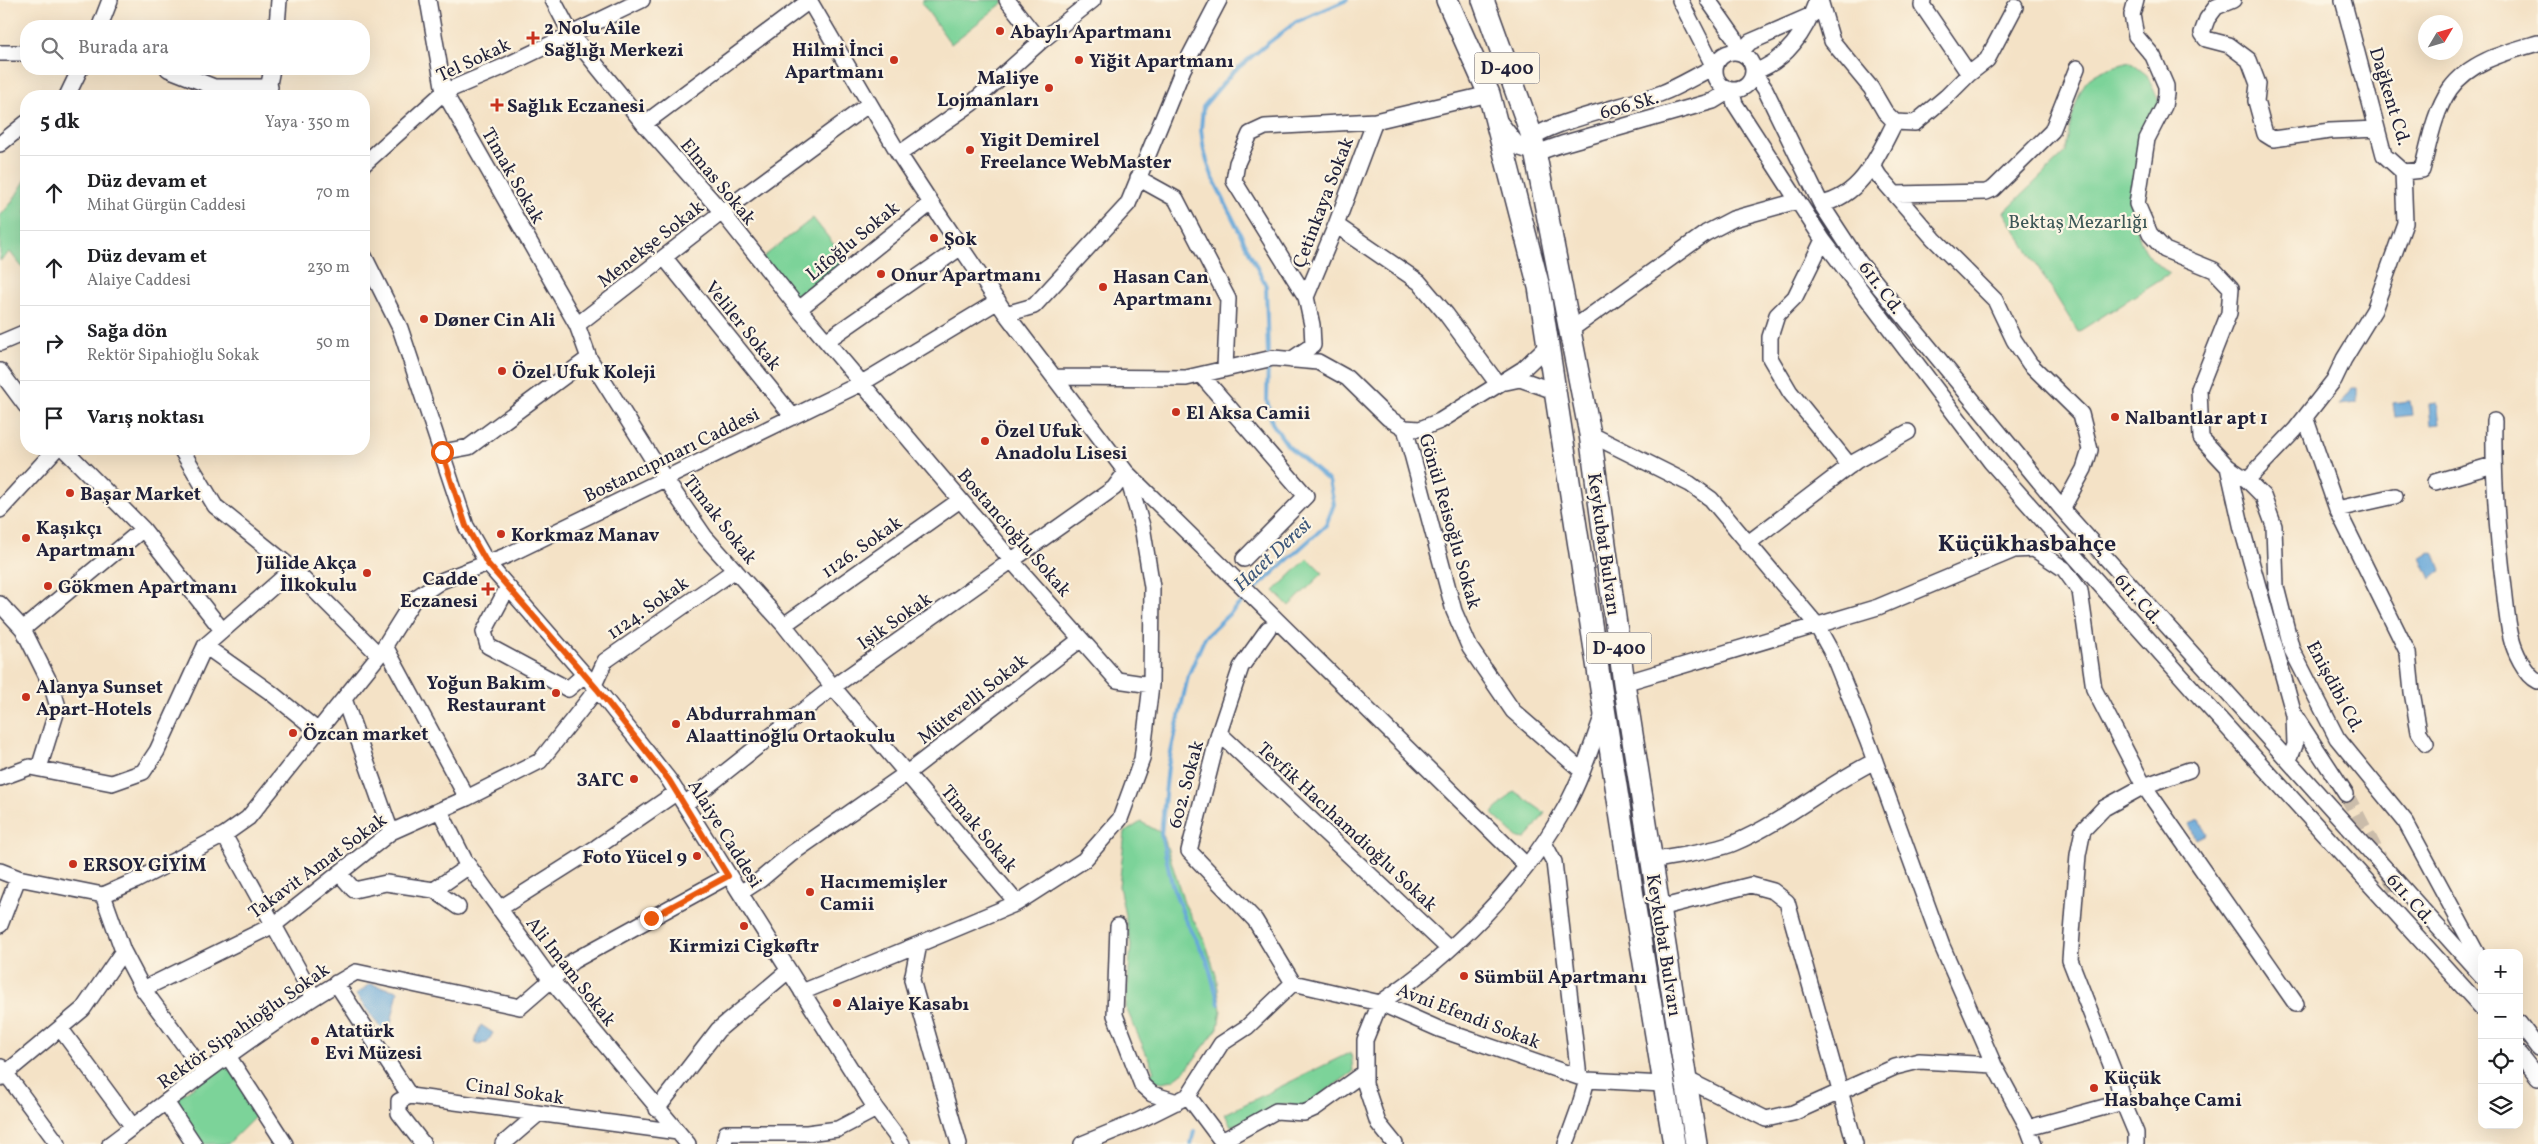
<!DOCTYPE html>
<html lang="tr">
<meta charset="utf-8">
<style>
:root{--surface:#fff;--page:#f6f6f6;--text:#202124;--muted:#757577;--line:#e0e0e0}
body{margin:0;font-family:Vollkorn,serif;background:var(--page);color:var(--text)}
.controls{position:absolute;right:15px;bottom:15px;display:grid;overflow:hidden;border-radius:10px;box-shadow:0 5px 20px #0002}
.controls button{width:45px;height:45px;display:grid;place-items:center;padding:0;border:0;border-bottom:1px solid var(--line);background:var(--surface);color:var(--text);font:25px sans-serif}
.compass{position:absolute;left:2418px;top:15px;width:45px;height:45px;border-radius:50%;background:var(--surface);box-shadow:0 5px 20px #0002;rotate:52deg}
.stop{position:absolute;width:15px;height:15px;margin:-11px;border:4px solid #ea580c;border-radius:50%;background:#fff}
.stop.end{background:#ea580c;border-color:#fff;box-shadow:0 1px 5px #0008}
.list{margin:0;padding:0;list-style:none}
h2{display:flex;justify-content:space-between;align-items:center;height:65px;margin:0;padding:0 20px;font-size:21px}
h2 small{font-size:16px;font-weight:400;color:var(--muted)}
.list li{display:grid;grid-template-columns:32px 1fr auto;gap:15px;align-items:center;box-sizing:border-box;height:75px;padding:0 20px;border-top:1px solid var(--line)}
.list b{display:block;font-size:19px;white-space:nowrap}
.list p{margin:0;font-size:16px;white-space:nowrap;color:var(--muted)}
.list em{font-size:16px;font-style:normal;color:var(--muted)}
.icon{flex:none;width:28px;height:28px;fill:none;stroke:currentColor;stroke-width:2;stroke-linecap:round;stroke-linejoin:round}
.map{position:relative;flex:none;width:2538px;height:1144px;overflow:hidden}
.search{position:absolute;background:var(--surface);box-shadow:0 5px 20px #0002;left:20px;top:20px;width:350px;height:55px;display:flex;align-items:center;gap:12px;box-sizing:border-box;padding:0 18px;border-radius:20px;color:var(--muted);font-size:19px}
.panel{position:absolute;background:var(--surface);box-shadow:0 5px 20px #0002;left:20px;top:90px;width:350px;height:365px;border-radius:20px}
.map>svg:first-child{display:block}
.green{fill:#7bd399;stroke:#4e7a6a}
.water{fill:#66a7d9;stroke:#44648a}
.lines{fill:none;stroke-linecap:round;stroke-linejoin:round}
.stream{stroke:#66a7d9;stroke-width:4}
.minor-tunnel{stroke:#cabcaa;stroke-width:15;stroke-dasharray:15 8;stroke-linecap:butt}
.minor-casing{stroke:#423f50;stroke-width:18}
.highway-casing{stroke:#423f50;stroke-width:24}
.minor{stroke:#fff;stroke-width:15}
.highway{stroke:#fff;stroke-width:21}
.route{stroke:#ea580c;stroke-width:6}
.poi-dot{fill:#c8321e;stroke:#fcf5e5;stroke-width:2}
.labels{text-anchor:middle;stroke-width:4.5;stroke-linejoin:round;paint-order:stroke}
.shield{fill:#fcf5e5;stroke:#63616e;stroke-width:1}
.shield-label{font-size:18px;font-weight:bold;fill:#22223b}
.poi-label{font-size:19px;font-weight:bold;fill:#22223b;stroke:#fcf5e5;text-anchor:start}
.street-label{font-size:19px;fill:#22223b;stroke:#fcf5e5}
.park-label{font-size:19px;fill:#3d5757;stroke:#fcf5e5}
.water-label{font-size:20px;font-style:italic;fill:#3d577a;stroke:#fcf5e5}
.district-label{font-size:24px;font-weight:bold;fill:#22223b;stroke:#fcf5e5}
</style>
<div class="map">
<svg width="2538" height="1144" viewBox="0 0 2538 1144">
<rect width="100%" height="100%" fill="#fcf5e5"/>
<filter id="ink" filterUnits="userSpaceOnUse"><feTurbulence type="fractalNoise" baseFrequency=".02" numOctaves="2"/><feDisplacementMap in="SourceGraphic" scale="10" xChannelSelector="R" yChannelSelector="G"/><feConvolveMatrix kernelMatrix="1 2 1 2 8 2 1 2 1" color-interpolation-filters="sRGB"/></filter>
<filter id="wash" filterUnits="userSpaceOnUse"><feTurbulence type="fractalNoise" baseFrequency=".0096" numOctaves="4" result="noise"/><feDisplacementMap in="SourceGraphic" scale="20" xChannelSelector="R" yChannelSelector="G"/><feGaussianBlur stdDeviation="1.12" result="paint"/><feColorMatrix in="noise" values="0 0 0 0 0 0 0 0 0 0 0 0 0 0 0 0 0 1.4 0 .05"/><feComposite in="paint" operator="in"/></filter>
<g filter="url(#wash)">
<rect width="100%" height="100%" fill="#f4e2c6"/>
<path class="green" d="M924,0h78l2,2 -53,42 -30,-42z
M2130,62l17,13 14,31c-17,52 -52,134 9,167l-92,59 -74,-120 62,-60c1,-16 11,-65 24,-74 12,-9 26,-12 40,-16z
M26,179v93l-16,-20 -10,9v-45l12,-14z
M813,218l37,47 -50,40 -38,-47z
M1308,558l15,15 -34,33 -15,-15z
M1514,791l31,22 -19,26 -8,-1 -26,-24z
M1141,822l22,12 21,69 21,38 11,34 5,35 -3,18 -32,42 -13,10 -11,2 -9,-2 -3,-7 4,-2 -28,-63 5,-63 -12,-59 6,-54z
M1351,1052l2,20 -51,36 -17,-4 -30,14 -24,8 -6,-12z
M227,1062l33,50 -32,32h-31l-26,-41z"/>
<path class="water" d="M2352,388h5v15l-18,2z
M2410,401l2,14 -17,2 -2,-14z
M2437,403l3,21 -9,1 -2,-21z
M2430,552l5,2 6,16 -10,9 -10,-22z
M2200,820l6,14 -10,5 -7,-15z
M370,984l28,7 -10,46 -32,-42z
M481,1025l12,8 -6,10 -11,1 -1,-5z"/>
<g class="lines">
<path class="stream" d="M1268,356l-2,-70 -54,-110 -8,-25 -3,-22 2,-22 29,-34 35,-29 29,-22 51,-22
M1252,592l74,-67 8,-21 -5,-23 -41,-35 -16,-23 -5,-23 1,-37
M1219,1004l-12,-44 -22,-41 -13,-35 -11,-50 7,-68 20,-90 17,-39 42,-40
M1191,1144l3,-13"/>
</g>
</g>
<g filter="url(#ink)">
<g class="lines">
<path class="minor-tunnel" d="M2346,794l52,99"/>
<defs>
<path id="minor" d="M428,0l16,92 133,233 12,33 76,121 40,58 79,88 49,62 184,216
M553,0l18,34 73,90 78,88 77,97 213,252 105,119 34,5
M809,0l90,154 32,49 75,111 120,158 16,54 10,61 -1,98 -9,74 -22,60 -36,41 -67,43 -98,41 -7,36 47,164
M1007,0l33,42
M1708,0l26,37 6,16 10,-11 62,-27
M1817,0c-11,31 -31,62 -64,72l12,17 56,115 38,58 203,247 420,467
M1820,0l12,41 39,47 14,24 10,10c-17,33 -33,74 -74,82
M1923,0l-1,5 47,69
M2136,0l-4,15 4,21 17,20 13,30v8l-2,12 -17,33 -10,65 13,30 15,16 49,20 17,18 -2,25 -30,76 2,49 27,29 14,62 52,186 1,30 -6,15
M2233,0l-17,7 -9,12 -5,14 4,6 23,6 20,15 9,24 -2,17 9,33 8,5 57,-8 47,-2
M2343,0l41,155 19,17 19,-2c7,-26 12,-58 28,-81 20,-28 57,-37 88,-46
M100,26l10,-26
M277,26l2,-26
M1715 71a19 19 0 1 1 38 0a19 19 0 1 1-38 0Z
M0,53h26
M168,69l46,18h56
M267,94l5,-25
M67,96l13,-27
M1499,121l21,27 16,5 26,-9 151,-43 18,-11 4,14 88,136 168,222 206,232 285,314
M1895,122l20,1 31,-26 23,-23 18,-14 28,-53
M644,124l165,-123
M1525,143c23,-22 104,-37 137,-50 18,-7 35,-18 52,-26l-34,-67
M0,144l26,-21
M899,154l73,-51 68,-61 53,-42
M364,164l80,-72 59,-25 139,-67
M1873,166l6,10 55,63 61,61 19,40 16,24 51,50 9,36 -6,19 -22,40
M1138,178l38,21 52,100 -3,69
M1896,194l90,-2 7,-3 59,-58 25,-63
M1336,225l83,57 27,32 51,69
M1823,240l-28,57 -18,18 -7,22v21l20,34 60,74
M364,256l36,72 66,198 21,37 110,126 72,91 207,329 26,35
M664,257l129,160
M1306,297l-72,-116 3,-18 13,-29 15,-7 110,-6 114,-27
M799,309l132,-106
M1006,314l28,-8 94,-102 55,-135 36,-69
M577,325l145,-113 147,-108
M1569,331l137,-98 27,-14 64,-18
M826,341l135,-94
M0,343l26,-11
M1291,360l22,-15 -1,-20 -6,-28 30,-72 39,-104
M0,371l26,35
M1201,375l105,121 -62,63
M1056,377l130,1 87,-20 45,4 29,16 41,40 17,10 49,183 16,37 43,63 69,60
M1506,382l14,-3 34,12
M2305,417l32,92 71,144 4,39 7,40 7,11
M2494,421c-1,56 3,111 10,167 2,16 3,33 7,49 3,13 14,38 27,44
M1405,428l15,1 20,-8 83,-52 24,-23
M1590,434l100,50 21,15 105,125 17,31 35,87 74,204 52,119 34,63 6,16
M64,449l79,80 79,101
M181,449l34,57 78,63 86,86
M442,452l27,-5 120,-89
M2228,467l19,13 16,16 11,30 2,61 16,63 45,88 68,83 77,142
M2247,480l48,-50 39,-50 10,-21 30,-49 31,-87 -2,-51
M2435,482l58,-17
M2337,509l58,-13
M0,510l56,-61
M1747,544l109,-83 52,-29
M508,587l-24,45 4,14 80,43 16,-14
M0,604l23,25 29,58 6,20 -19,61
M784,625l176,-125
M23,629l120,-100
M1268,629l-27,38 -22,66 -30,118 66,69 38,63
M205,646l65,46 48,39
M385,646l82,152
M1624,683l254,-76 136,-57 20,-1 30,20 16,22 14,98 50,97 152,218
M594,685l11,-24 130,-91
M344,699l47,133
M2295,716l51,78
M1219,733l230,216
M0,778l30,-11 82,16 31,-11 14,-21 48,-105 88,-77
M685,804l148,-117 281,-199 12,-16 400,393
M440,811l25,50 86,119 137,164
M224,835l89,161
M1544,843l10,19 25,215
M1652,861c24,-5 60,-9 82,-18 50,-21 92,-58 141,-82
M0,871l18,7 85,17 32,-14 89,-46 24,-17 131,-163 35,-56 27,-18 67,-26 354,-172 136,-82
M339,873l15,17 32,-7 48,7 24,17
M434,890l35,-24
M740,893l20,-13 31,-26 116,-81 174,-134
M1659,908l92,-23 22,6 14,11 68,242
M499,909l98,-62 80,-55
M0,925l18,-47
M1118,926l-3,89 27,70 10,9 25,8
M123,951l20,38 62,84
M336,983l74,113
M143,989l131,-64 117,-93 76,-34 73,-37 57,-72
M802,992l117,-48
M2519,1023l19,25
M60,1028l73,99
M2519,1054l19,24
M228,1056l57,88
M1,1067l57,77
M0,1078l83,-69 40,-58 -20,-56
M1686,1079l80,40 27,-6 102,-46 24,-6 75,4
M1188,1096l36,48
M166,1102l28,42
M2123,1102l13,31v11
M657,1109l61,-79 70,-59
M2028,1128l95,-26 -6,-22 -47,-120 8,-105 5,-25 21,-22 40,-22 45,-16
M1222,1141l54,-30 28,2 11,-5 50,-36
M110,1144c80,-60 159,-122 246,-172l164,35 53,-46 155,-85
M423,1144l-24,-31v-12l11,-5 268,36
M503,1144l35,-30
M724,1144l2,-11h81l31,-4 38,-20
M1082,1144l56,-23 50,-25 33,-52 26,-17 46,-44 87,20c72,-48 143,-119 185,-195 17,-30 27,-64 39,-96
M1395,1144l-17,-21 -13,-39v-44l15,-37 59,26 148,51 76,4
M1566,1144l13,-36 8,-28"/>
<path id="highway" d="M1447,0l42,94 50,193 94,609 41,248
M1483,0l49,136 58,298 34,249 72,461"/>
</defs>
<use href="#minor" class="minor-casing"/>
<use href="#highway" class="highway-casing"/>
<use href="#minor" class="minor"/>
<use href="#highway" class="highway"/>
</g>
</g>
<g class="lines" filter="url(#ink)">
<path class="route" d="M442,452l24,74 21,37 110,126 72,91 59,96 -77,42"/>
</g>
<g class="poi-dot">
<circle cx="1000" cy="31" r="5"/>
<path d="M530.5 30.5h5v5h5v5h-5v5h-5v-5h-5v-5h5z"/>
<circle cx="894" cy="60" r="5"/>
<circle cx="1079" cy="60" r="5"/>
<circle cx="1049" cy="88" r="5"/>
<path d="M494.5 97.5h5v5h5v5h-5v5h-5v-5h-5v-5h5z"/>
<circle cx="970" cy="150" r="5"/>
<circle cx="934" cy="238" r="5"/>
<circle cx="881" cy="274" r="5"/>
<circle cx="1103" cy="287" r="5"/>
<circle cx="424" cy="319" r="5"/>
<circle cx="502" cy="371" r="5"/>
<circle cx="1176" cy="412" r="5"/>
<circle cx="2115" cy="417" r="5"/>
<circle cx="985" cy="441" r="5"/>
<circle cx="70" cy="493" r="5"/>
<circle cx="501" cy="534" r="5"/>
<circle cx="26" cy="538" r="5"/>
<circle cx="367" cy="573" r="5"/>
<circle cx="48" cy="586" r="5"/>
<path d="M485.5 581.5h5v5h5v5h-5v5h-5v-5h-5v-5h5z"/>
<circle cx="556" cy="693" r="5"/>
<circle cx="26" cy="697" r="5"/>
<circle cx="676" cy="724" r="5"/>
<circle cx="293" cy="733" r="5"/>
<circle cx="634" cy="779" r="5"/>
<circle cx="697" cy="856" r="5"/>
<circle cx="73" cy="864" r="5"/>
<circle cx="810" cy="892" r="5"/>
<circle cx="744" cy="926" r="5"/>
<circle cx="1464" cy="976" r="5"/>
<circle cx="837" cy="1003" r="5"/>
<circle cx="315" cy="1041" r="5"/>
<circle cx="2094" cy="1088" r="5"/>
</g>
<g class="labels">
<g class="shield">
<rect x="1474.5" y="52.5" width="65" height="31" rx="4"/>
<rect x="1586.5" y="632.5" width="65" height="31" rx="4"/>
</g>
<g class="shield-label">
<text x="1507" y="74">D-400</text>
<text x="1619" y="654">D-400</text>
</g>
<g class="poi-label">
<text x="544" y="34">2 Nolu Aile<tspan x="544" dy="22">Sağlığı Merkezi</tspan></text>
<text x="1010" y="38">Abaylı Apartmanı</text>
<text x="884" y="56" text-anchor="end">Hilmi İnci<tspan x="884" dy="22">Apartmanı</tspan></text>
<text x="1089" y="67">Yiğit Apartmanı</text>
<text x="1039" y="84" text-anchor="end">Maliye<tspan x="1039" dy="22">Lojmanları</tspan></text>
<text x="507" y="112">Sağlık Eczanesi</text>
<text x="980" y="146">Yigit Demirel<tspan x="980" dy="22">Freelance WebMaster</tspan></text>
<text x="944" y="245">Şok</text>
<text x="891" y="281">Onur Apartmanı</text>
<text x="1113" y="283">Hasan Can<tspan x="1113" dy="22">Apartmanı</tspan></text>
<text x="434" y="326">Døner Cin Ali</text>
<text x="512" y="378">Özel Ufuk Koleji</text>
<text x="1186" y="419">El Aksa Camii</text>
<text x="2125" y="424">Nalbantlar apt 1</text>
<text x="995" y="437">Özel Ufuk<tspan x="995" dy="22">Anadolu Lisesi</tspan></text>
<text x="80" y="500">Başar Market</text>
<text x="36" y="534">Kaşıkçı<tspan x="36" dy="22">Apartmanı</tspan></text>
<text x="511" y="541">Korkmaz Manav</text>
<text x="357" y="569" text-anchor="end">Jülide Akça<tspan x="357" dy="22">İlkokulu</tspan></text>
<text x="478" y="585" text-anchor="end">Cadde<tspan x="478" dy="22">Eczanesi</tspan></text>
<text x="58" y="593">Gökmen Apartmanı</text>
<text x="546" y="689" text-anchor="end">Yoğun Bakım<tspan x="546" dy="22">Restaurant</tspan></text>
<text x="36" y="693">Alanya Sunset<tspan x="36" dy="22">Apart-Hotels</tspan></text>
<text x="686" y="720">Abdurrahman<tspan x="686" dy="22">Alaattinoğlu Ortaokulu</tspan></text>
<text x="303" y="740">Özcan market</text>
<text x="624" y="786" text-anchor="end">ЗАГС</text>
<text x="687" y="863" text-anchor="end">Foto Yücel 9</text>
<text x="83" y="871">ERSOY GİYİM</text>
<text x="820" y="888">Hacımemişler<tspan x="820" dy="22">Camii</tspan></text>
<text x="744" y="952" text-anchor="middle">Kirmizi Cigkøftr</text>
<text x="1474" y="983">Sümbül Apartmanı</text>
<text x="847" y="1010">Alaiye Kasabı</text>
<text x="325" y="1037">Atatürk<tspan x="325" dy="22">Evi Müzesi</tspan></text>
<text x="2104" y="1084">Küçük<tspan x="2104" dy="22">Hasbahçe Cami</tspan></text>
</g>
<g class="street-label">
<text transform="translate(473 59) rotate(-25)" y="7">Tel Sokak</text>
<text transform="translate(2391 96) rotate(73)" y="7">Dağkent Cd.</text>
<text transform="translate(1629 104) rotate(-16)" y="7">606 Sk.</text>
<text transform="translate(514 175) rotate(60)" y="7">Timak Sokak</text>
<text transform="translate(719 181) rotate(50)" y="7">Elmas Sokak</text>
<text transform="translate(1322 202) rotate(-69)" y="7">Çetinkaya Sokak</text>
<text transform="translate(852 240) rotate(-39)" y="7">Lifoğlu Sokak</text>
<text transform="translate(650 243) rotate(-38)" y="7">Menekşe Sokak</text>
<text transform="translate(1882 287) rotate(53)" y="7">611. Cd.</text>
<text transform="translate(744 325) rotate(51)" y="7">Veliler Sokak</text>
<text transform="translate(671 454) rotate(-26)" y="7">Bostancıpınarı Caddesi</text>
<text transform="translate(721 519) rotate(52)" y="7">Timak Sokak</text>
<text transform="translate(1451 521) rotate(74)" y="7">Gönül Reisoğlu Sokak</text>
<text transform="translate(1015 532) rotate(49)" y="7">Bostancioğlu Sokak</text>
<text transform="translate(1605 544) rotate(82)" y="7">Keykubat Bulvarı</text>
<text transform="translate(861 546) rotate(-35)" y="7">1126. Sokak</text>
<text transform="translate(2139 598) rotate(48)" y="7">611. Cd.</text>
<text transform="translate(647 607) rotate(-35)" y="7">1124. Sokak</text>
<text transform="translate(894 620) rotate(-35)" y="7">Işik Sokak</text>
<text transform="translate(2336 686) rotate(62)" y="7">Enişdibi Cd.</text>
<text transform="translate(972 698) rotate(-38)" y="7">Mütevelli Sokak</text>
<text transform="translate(1185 784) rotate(-75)" y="7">602. Sokak</text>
<text transform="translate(1348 826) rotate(43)" y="7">Tevfik Hacıhamdioğlu Sokak</text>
<text transform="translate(980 828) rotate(50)" y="7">Timak Sokak</text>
<text transform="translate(726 833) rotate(58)" y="7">Alaiye Caddesi</text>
<text transform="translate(317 865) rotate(-36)" y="7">Takavit Amat Sokak</text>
<text transform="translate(2411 898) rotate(48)" y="7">611. Cd.</text>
<text transform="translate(1665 945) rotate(81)" y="7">Keykubat Bulvarı</text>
<text transform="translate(572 971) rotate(52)" y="7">Ali Imam Sokak</text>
<text transform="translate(1469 1015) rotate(21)" y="7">Avni Efendi Sokak</text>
<text transform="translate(243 1025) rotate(-35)" y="7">Rektör Sipahioğlu Sokak</text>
<text transform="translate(515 1090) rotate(8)" y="7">Cinal Sokak</text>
</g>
<g class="park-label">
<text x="2078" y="228">Bektaş Mezarlığı</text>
</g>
<g class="water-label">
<text transform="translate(1272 554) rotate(-43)" y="7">Hacet Deresi</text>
</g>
<g class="district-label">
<text x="2027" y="551">Küçükhasbahçe</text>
</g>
</g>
</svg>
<div class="controls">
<button>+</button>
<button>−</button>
<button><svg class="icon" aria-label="locate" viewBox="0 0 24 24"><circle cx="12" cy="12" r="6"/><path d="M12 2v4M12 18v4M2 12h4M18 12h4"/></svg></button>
<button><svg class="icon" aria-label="layers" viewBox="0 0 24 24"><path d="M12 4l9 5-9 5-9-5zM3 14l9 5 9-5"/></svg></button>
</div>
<svg class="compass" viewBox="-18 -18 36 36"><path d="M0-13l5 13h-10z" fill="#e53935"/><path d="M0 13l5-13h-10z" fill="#757577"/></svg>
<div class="stop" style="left:442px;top:452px"></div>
<div class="stop end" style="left:651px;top:918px"></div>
<div class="search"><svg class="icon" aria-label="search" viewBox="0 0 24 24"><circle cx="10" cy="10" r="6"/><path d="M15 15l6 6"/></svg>Burada ara</div>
<section class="panel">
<h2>5 dk<small>Yaya · 350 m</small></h2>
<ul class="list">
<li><svg class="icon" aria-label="ahead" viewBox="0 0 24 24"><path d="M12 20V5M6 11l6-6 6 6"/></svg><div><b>Düz devam et</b><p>Mihat Gürgün Caddesi</p></div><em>70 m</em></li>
<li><svg class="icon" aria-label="ahead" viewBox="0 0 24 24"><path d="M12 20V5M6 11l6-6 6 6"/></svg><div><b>Düz devam et</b><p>Alaiye Caddesi</p></div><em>230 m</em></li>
<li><svg class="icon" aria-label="right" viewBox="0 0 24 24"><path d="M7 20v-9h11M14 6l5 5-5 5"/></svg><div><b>Sağa dön</b><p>Rektör Sipahioğlu Sokak</p></div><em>50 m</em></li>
<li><svg class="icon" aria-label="arrive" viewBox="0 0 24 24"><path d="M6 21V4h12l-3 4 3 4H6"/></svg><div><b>Varış noktası</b></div></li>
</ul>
</section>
</div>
